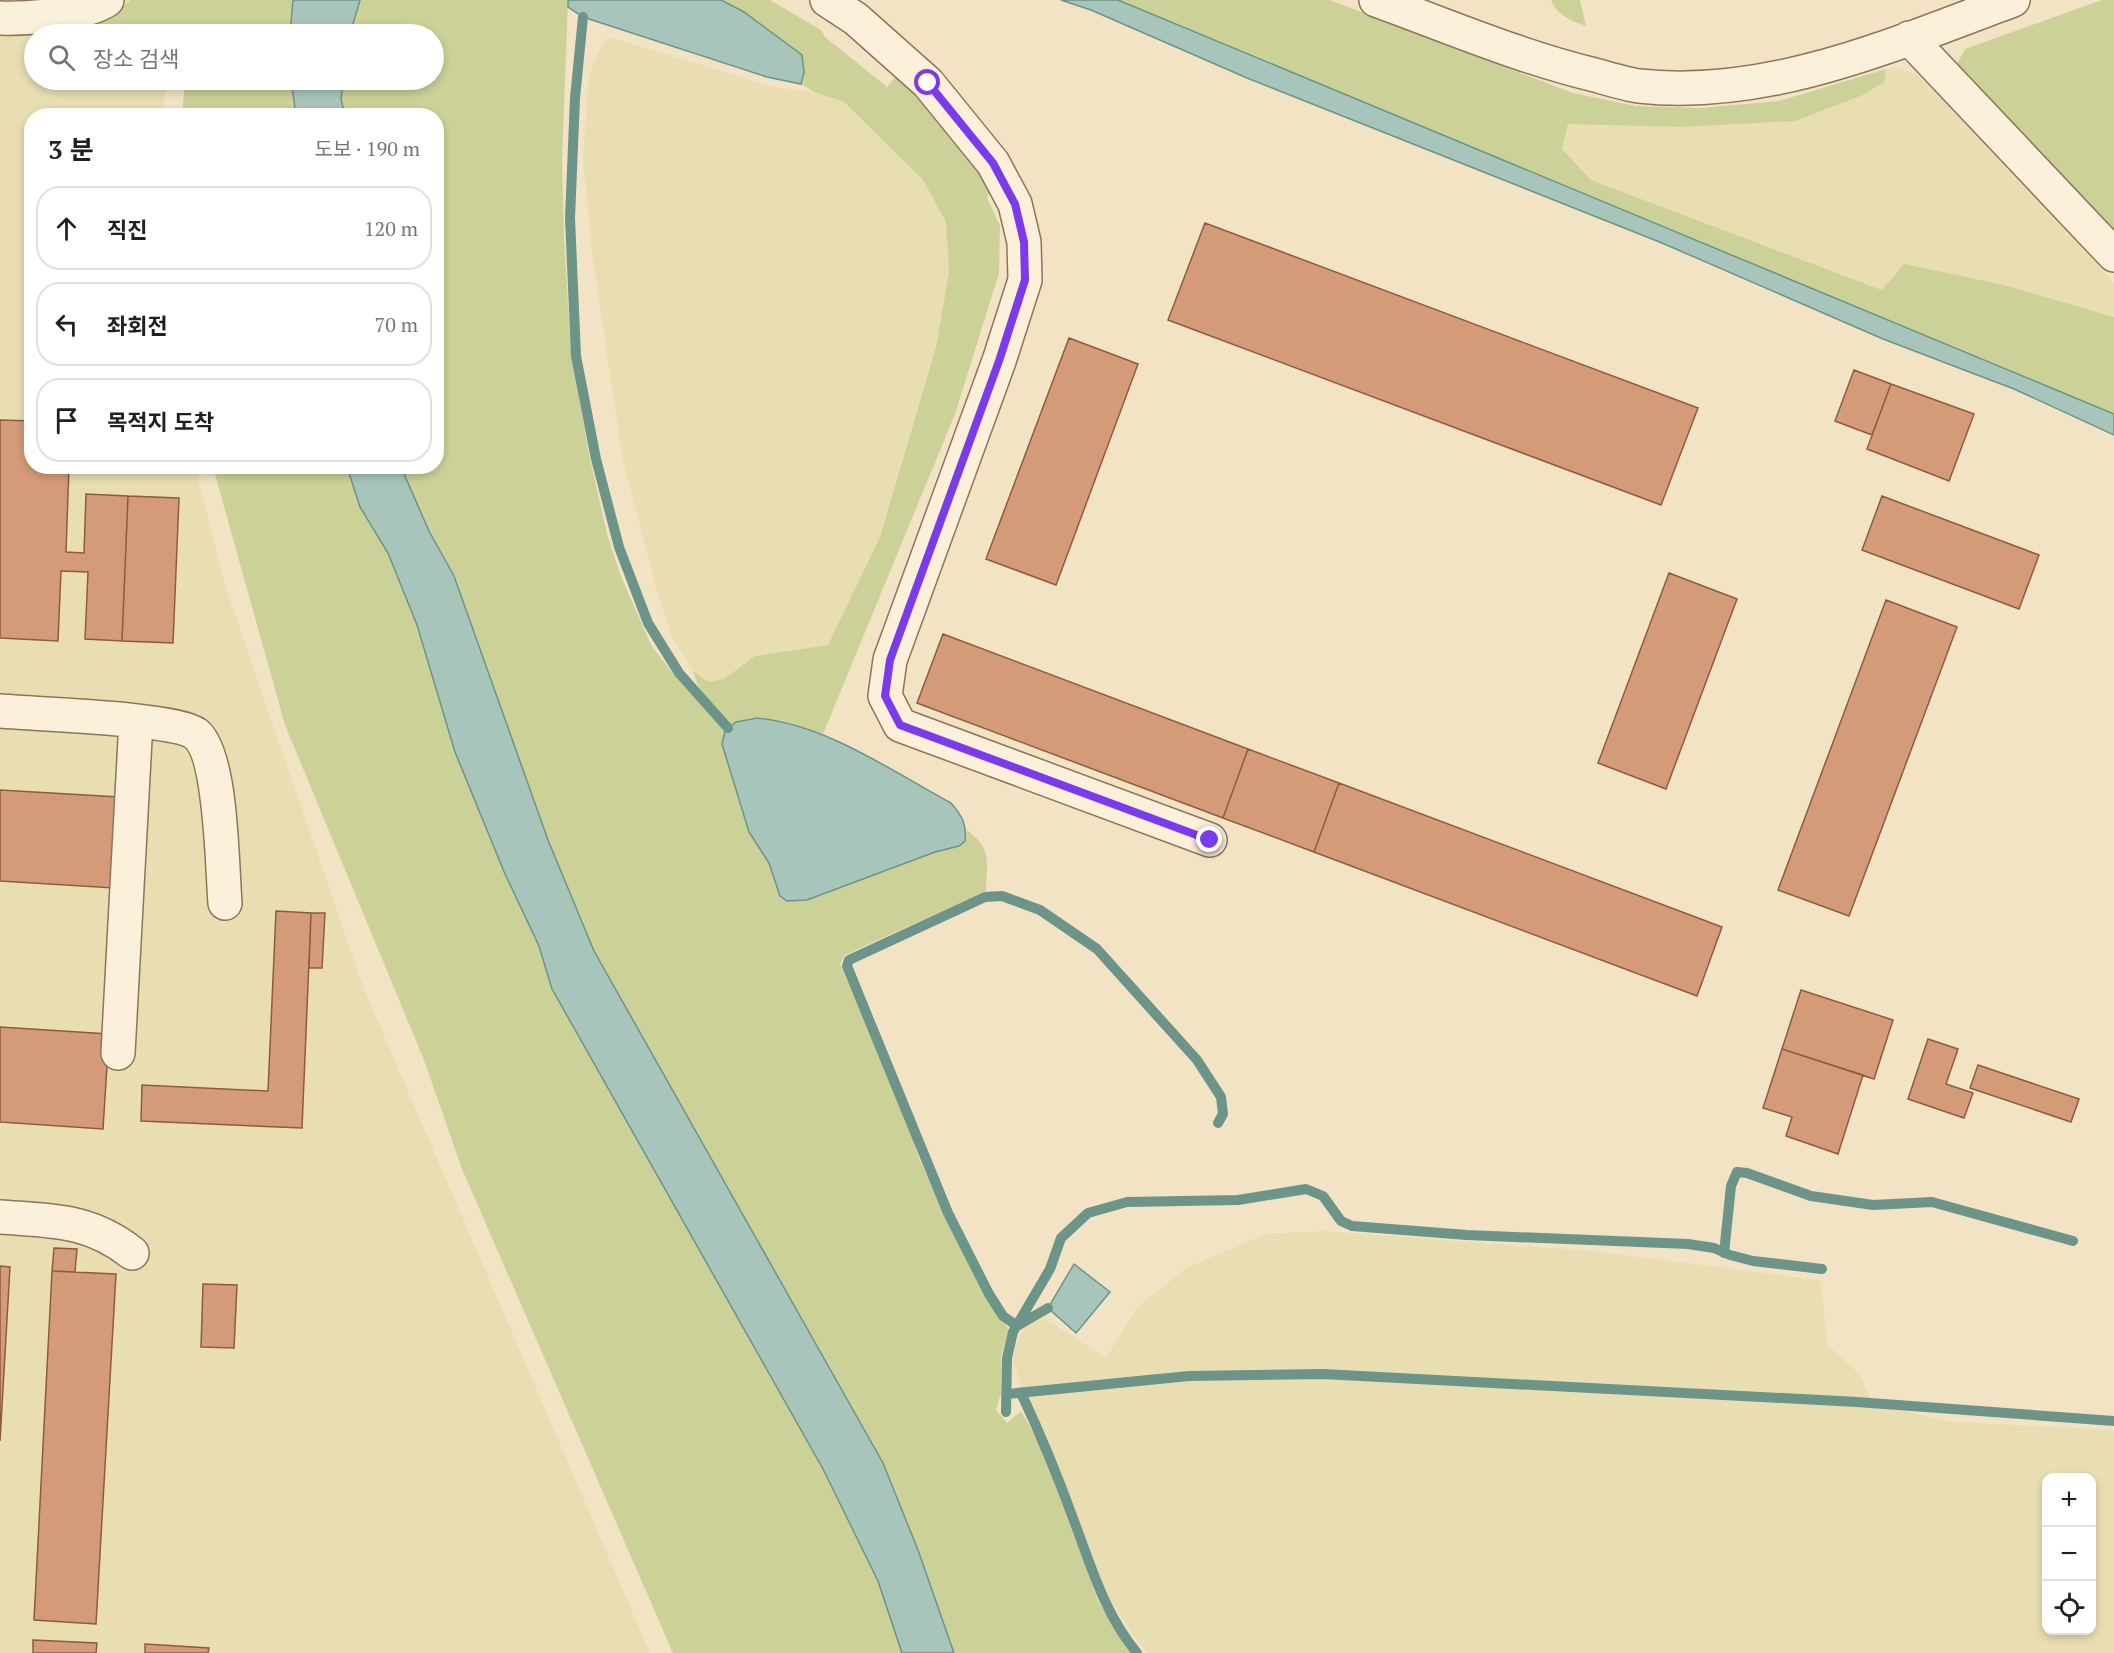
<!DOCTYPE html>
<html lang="ko">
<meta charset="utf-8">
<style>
:root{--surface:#fff;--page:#f6f6f6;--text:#202124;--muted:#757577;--line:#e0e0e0}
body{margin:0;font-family:"PT Serif","Noto Sans KR",serif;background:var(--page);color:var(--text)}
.controls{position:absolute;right:18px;bottom:18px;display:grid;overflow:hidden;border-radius:12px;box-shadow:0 3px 9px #0003}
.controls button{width:54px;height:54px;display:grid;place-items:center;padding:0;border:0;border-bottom:2px solid var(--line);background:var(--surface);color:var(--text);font:30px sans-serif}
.stop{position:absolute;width:18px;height:18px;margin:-14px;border:4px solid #7c3aed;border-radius:50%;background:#fff}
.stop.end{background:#7c3aed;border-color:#fff;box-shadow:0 2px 6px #0008}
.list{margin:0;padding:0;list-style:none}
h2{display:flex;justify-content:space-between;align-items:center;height:78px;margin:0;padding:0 24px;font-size:26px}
h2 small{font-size:20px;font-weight:400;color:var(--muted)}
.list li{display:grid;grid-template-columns:39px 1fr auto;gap:18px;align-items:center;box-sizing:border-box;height:84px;margin:0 12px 12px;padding:0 12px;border:2px solid var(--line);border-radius:24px}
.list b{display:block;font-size:22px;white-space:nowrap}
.list em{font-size:20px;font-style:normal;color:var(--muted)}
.icon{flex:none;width:33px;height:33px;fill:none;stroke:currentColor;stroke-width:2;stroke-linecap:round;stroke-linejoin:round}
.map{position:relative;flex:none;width:2114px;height:1653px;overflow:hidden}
.search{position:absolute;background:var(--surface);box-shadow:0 3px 9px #0003;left:24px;top:24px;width:420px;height:66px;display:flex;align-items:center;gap:15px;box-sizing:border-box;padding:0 21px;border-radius:33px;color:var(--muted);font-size:22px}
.panel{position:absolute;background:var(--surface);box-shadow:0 3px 9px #0003;left:24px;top:108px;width:420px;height:366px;border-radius:24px}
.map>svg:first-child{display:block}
.farmland{fill:#e8deb2;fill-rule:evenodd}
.green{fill:#ccd197}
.water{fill:#a7c5bb;stroke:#6c9489;stroke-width:1.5}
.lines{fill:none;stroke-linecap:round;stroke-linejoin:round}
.stream{stroke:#6c9489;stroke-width:10}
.building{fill:#d39b78;stroke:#905b3d;stroke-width:1.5}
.minor-casing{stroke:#8f7459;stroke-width:36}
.minor{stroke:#fbf0d9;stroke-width:33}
.route{stroke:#7c3aed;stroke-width:8}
</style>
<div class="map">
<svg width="2114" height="1653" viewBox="0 0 2114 1653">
<rect width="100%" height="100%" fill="#f2e3c5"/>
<path class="farmland" d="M0,0h188l-154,34v46h132l-3,35 -131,1v350l163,1 31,122 138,400 286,664h-650z
M609,37l165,50 40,5 30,10 79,78 23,42 3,51 -13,74 -56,190 -52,108 -73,11 -31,23 -15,4 -16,-12 -20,-32 -16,-47 -35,-137 -30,-203 -9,-95 6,-82 13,-31z
M1894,67l23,7 9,9 188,200v34l-110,-32 -121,5 -292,-110 -29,-31 6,-25 115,3 112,-6 89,-39 2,-13z
M1324,1231l267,20 229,29 8,65 32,30 13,29 78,18 163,8v223h-966l-10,-11 -34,-52 -55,-146 -25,-51 -12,-34 11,-32 21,-9 62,40 32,-52 52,-40 77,-32zM2046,1478h46v152h-46z"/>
<path class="green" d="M131,0h162l-3,34 -266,1v-7l94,-17z
M360,0h208l-6,160 2,76 7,118 19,105 17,75 13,40 31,71 24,31 50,55 -3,13 27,88 20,31 11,33 7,5 20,-1 128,-48 24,-6 6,-5 2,-11c25,19 20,31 19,61l-141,64 -5,9 62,142 16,50 26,58 40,80 25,36 -8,26v37l-5,17 11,13 14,-12 20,36 57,154 32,52h-176l-36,-103 -35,-87 -289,-512 -46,-111 -94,-264 -25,-45 -28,-64 35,-1v-350l-91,-1 -4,-16 3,-19h90v-46h-84z
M721,0h49l51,30 4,7 62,50 9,-11 32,30 65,80 -6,12 13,28 -1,47 -44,141 -132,320c-27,-9 -65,-27 -92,-8l-33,-40 -5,-15 16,11 15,-3 31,-23 73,-11 52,-108 56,-190 13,-74 -3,-51 -23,-42 -79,-78 -30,-10 -13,-8 3,-12 -60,-60z
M1118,0h212l243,93 63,13 65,2 78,-7 107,-32 -2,13 -21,13 -68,26 -112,6 -115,-3 -6,25 29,31 291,110 22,-26 100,21 110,32v97z
M1551,0h29l6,26c-16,-6 -28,-10 -35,-26z
M2102,0h12v238l-149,-162 -8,-12 8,-15z
M185,80h106l5,35 -114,1z
M213,467h134l13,40 28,46 29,72 38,127 50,122 34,72 13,43 271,480 55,112 24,72h-229l-211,-484 -38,-109 -139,-335z"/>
<path class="water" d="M293,0h67l-10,34h-60z
M568,0h153l23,12 58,43 2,17 -3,12 -34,-7 -184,-60 -15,-10z
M1061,0h57l996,414v21l-100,-46 -131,-50 -221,-96 -415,-165 -156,-68z
M291,80h53l-3,19 4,16h-49z
M347,467h54l28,64 25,45 94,264 46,111 289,512 35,87 36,103h-52l-24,-72 -55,-112 -271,-480 -13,-43 -34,-72 -50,-122 -38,-127 -29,-72 -28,-46z
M757,718c70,7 133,52 194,85 11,13 16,21 14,38l-6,5 -24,6 -128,48 -20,1 -7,-5 -11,-33 -20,-31 -27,-88 3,-13 11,-9z
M1074,1264l36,28 -34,41 -28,-25z"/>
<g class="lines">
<path class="stream" d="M583,17l-8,81 -5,120 6,138 20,103 23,88 29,76 31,50 49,55
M1724,1253l7,-67 6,-14 10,1 64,23 62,9 59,-3 141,39
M1048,1308l-31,18 -14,-10 -14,-22 -41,-81 -101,-247 2,-6 136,-63 17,-1 38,14 57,39 100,111 24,37 2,17 -5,9
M1021,1393c20,42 37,84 53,128 17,45 31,94 63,132
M1007,1394l182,-18 134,-2 534,28 257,19
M1006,1412l1,-54 6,-26 37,-63 11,-31 27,-25 39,-11 111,-2 68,-11 17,7 18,25 11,5 115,9 221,9 26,4 16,7 23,6 69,8"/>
</g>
<path class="building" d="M1205,223l493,185 -37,97 -493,-185z
M1069,338l69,26 -82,221 -70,-26z
M1854,370l37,14 -19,51 -37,-14z
M1891,384l83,30 -25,67 -82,-32z
M0,420l32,1v45h37l-3,86 18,1 2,-59 42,2 -6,145 -37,-2 3,-67 -27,-1 -3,70 -58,-3z
M128,496l51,2 -6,145 -51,-2z
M1882,496l157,59 -20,54 -157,-59z
M1669,573l68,26 -71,190 -68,-26z
M1886,600l71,27 -108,289 -71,-26z
M943,634l305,115 -25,69 -306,-115z
M1248,749l91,34 -25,69 -91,-34z
M1339,783l383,144 -25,69 -383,-144z
M0,790l119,7 -5,91 -114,-7z
M276,911l35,2 -9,215 -161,-7 1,-36 126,6z
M311,913h14l-3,55h-13z
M1801,990l92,30 -19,59 -92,-30z
M0,1027l109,7 -6,95 -103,-7z
M1928,1039l30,10 -12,35 27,9 -9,25 -56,-19z
M1782,1049l81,26 -25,79 -52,-18 6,-19 -29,-9z
M1978,1065l101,34 -8,23 -101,-34z
M54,1248l23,1 -2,23 -23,-1z
M0,1266l10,1 -10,174z
M52,1271l64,3 -20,350 -62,-4z
M203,1284l34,1 -3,63 -33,-1z
M33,1640l64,3 -1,10h-63z
M145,1644l64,4 -1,5h-63z"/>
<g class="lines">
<defs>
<path id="minor" d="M827,0l29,19 72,64 65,80 22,41 9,38 1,38 -26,81 -109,299 -5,36 15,29 310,115
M1376,0c72,26 144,57 219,75 14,4 30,9 44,11 130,14 255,-42 374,-86
M0,18c27,1 85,-3 107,-18
M1909,38l205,217
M0,711c33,3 176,7 196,23 26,21 26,134 29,169
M118,1053l18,-332
M0,1217c52,4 89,2 132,36"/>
</defs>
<use href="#minor" class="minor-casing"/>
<use href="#minor" class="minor"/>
</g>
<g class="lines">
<path class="route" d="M928,83l65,80 22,41 9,38 1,38 -26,81 -109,299 -5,36 15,29 310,115"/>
</g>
</svg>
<div class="controls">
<button>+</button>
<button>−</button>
<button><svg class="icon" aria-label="locate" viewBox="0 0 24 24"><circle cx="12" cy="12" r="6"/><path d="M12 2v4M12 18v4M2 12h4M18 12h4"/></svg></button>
</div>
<div class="stop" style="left:928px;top:83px"></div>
<div class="stop end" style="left:1210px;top:840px"></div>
<div class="search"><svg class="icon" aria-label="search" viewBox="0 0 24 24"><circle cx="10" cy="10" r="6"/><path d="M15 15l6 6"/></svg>장소 검색</div>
<section class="panel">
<h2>3 분<small>도보 · 190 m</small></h2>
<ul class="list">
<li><svg class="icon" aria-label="ahead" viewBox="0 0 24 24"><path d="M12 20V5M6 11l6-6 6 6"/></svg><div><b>직진</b></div><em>120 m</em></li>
<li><svg class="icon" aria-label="left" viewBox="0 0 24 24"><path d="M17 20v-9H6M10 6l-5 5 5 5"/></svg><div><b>좌회전</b></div><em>70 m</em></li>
<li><svg class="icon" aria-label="arrive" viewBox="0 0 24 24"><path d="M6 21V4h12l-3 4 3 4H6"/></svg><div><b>목적지 도착</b></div></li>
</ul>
</section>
</div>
